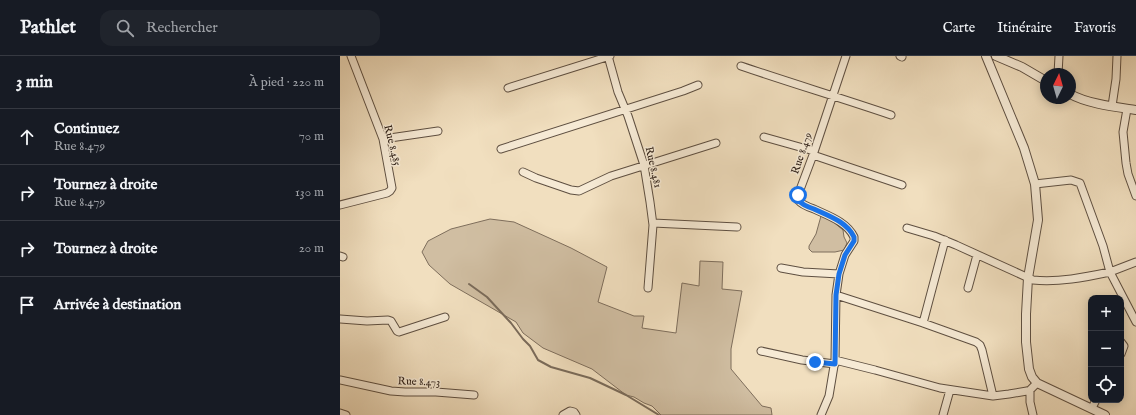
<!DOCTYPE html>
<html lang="fr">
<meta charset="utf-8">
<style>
:root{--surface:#171b24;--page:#20242c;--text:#f1f3f6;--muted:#9ea1a6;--line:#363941}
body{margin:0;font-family:"IM FELL English",serif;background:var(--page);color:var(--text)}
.controls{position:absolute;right:12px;bottom:12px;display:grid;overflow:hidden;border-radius:8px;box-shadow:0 2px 10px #0003}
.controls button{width:36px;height:36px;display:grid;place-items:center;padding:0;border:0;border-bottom:1px solid var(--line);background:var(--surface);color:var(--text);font:20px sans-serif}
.compass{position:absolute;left:700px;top:12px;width:36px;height:36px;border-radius:50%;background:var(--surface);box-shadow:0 2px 10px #0003;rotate:5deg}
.stop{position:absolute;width:12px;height:12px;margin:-9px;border:3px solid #1a73e8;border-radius:50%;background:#fff}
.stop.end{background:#1a73e8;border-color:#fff;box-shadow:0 1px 4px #0008}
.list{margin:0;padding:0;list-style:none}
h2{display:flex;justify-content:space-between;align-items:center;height:52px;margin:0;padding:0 16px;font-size:17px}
h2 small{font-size:13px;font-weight:400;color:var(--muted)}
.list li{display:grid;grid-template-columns:26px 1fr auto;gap:12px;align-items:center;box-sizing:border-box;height:56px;padding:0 16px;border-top:1px solid var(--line)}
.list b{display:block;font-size:15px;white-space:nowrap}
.list p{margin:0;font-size:13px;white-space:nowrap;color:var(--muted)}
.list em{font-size:13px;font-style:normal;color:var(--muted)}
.icon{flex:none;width:22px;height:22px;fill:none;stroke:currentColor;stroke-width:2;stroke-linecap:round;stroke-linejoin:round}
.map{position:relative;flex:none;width:796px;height:359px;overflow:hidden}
header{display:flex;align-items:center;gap:24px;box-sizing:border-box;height:56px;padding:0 20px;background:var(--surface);border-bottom:1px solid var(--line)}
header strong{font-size:19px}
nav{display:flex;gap:22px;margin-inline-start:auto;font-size:14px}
.search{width:280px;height:36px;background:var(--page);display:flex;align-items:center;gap:10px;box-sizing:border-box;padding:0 14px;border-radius:12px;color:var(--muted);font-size:15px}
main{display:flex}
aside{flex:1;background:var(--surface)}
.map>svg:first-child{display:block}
.green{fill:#d0bea2;stroke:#7e6e5c}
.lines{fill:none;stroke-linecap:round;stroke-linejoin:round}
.stream{stroke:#7a6b5a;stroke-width:2}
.minor-casing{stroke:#5e4f41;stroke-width:9}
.tertiary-casing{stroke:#5e4f41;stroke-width:10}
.minor{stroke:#f6ead5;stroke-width:7}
.tertiary{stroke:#f6ead5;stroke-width:8}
.route{stroke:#1a73e8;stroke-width:5}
.labels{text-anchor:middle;stroke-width:3;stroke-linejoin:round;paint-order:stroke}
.street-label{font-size:11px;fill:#2d1f17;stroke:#f6ead5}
</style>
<header>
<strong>Pathlet</strong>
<div class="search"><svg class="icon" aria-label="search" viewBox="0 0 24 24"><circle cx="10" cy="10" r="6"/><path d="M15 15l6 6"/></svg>Rechercher</div>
<nav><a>Carte</a><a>Itinéraire</a><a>Favoris</a></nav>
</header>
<main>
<aside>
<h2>3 min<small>À pied · 220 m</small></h2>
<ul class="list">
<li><svg class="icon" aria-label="ahead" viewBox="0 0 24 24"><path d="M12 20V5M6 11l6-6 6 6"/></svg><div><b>Continuez</b><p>Rue 8.479</p></div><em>70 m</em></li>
<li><svg class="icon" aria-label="right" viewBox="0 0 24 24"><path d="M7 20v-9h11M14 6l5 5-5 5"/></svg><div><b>Tournez à droite</b><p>Rue 8.479</p></div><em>130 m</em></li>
<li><svg class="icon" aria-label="right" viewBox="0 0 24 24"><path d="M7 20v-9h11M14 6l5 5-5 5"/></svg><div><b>Tournez à droite</b></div><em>20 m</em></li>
<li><svg class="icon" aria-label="arrive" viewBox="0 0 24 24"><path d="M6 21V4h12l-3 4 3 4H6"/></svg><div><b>Arrivée à destination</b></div></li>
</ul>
</aside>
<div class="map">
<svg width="796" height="359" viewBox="0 0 796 359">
<rect width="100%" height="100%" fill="#f1dfbf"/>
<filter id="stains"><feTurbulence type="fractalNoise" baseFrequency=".005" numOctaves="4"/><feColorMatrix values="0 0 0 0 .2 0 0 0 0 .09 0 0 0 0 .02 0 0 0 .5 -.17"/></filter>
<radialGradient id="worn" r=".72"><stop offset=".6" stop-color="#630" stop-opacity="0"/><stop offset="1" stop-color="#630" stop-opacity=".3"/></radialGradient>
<path class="green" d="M481,160l10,4 12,10 1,7 3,6 -3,7 -9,2h-23l-3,-3v-3l7,-12z
M150,163l24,3 57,26 36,19 -9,35 36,14h10l-2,12 34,5 6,-50 17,3 1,-25 23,1 -1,27 20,2 -11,58v20l31,37 9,2 1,7h-111l-9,-9 -8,-3 -10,-6 -8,-2 -34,-26 -49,-21 -20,-15 -7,-11 -66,-38 -21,-19 -7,-13 6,-11 23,-12z"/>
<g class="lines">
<path class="stream" d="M129,228l18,13 24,26 12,16 7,7 8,14 13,7 39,11 36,17 33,20"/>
<defs>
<path id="minor" d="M268,0l10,36 10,24 16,49 6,37 3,23 -5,63
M560,0l2,1
M401,10c50,17 100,32 150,49
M718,18l1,-18
M168,32l102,-32
M772,50l4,-27 1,-23
M787,53l-4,23 3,31 2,11 8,22
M424,81l50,14
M43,83l55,-8
M161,93l182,-58 15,-6
M473,99l89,30
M183,116l13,6 35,12 8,1 32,-15 105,-33
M0,149l47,-12 3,-2 2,-3 -9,-49 -32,-83
M313,167l84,4
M567,172l27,8 22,9 77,35c24,3 53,-3 77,-8l-7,-26 -23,-63 -9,-3 -36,4
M0,200l3,1
M796,206l-26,10 26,50
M441,212l22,4 36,2
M628,232l9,-33
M496,239l87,28 53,19 4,3 2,5 11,46
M0,263l27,2 21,-1 3,1 6,10 2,1 46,-15
M583,267l22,-83
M781,286l3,4 -3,8
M421,295l41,9 33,4
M495,304l40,10 65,18 53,8 16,-2 18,-3 3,-1 7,-7
M0,324l51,11 14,1h31l38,3
M690,334v12l3,13
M752,352l4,-8
M0,357l6,2
M223,359l7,-4 4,1 2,3
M481,359l8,-19 6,-36 1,-65 3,-21 6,-19 9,-14v-4c-7,-15 -25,-21 -40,-28 -6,-2 -12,-4 -16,-9v-5l15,-40 33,-99
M603,359l7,-25"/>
<path id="tertiary" d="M646,0l38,92 11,36 3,36 -10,58 -2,36v28l3,27 3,8 5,6 68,32
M656,0l26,11 24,14
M730,38c18,10 46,13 66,16"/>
</defs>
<use href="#minor" class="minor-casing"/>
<use href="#tertiary" class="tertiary-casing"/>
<use href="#minor" class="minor"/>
<use href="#tertiary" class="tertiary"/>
</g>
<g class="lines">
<path class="route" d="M458,139v5c4,5 10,7 16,9 15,7 33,13 40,28v4l-9,14 -6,19 -3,21 -1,69 -20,-2"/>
</g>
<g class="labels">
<g class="street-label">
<text transform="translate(53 89) rotate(76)" y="4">Rue 8.485</text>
<text transform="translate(461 97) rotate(-71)" y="4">Rue 8.479</text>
<text transform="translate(314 111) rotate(77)" y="4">Rue 8.481</text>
<text transform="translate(79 325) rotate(2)" y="4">Rue 8.473</text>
</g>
</g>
<rect width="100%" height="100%" filter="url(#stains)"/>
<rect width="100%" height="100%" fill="url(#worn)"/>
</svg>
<div class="controls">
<button>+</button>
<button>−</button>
<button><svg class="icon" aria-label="locate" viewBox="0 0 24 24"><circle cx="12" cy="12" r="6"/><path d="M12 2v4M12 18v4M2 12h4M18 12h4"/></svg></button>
</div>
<svg class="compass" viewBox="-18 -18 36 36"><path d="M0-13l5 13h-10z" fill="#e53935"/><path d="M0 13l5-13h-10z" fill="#9ea1a6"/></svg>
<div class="stop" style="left:458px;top:139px"></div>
<div class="stop end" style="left:475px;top:306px"></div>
</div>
</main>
